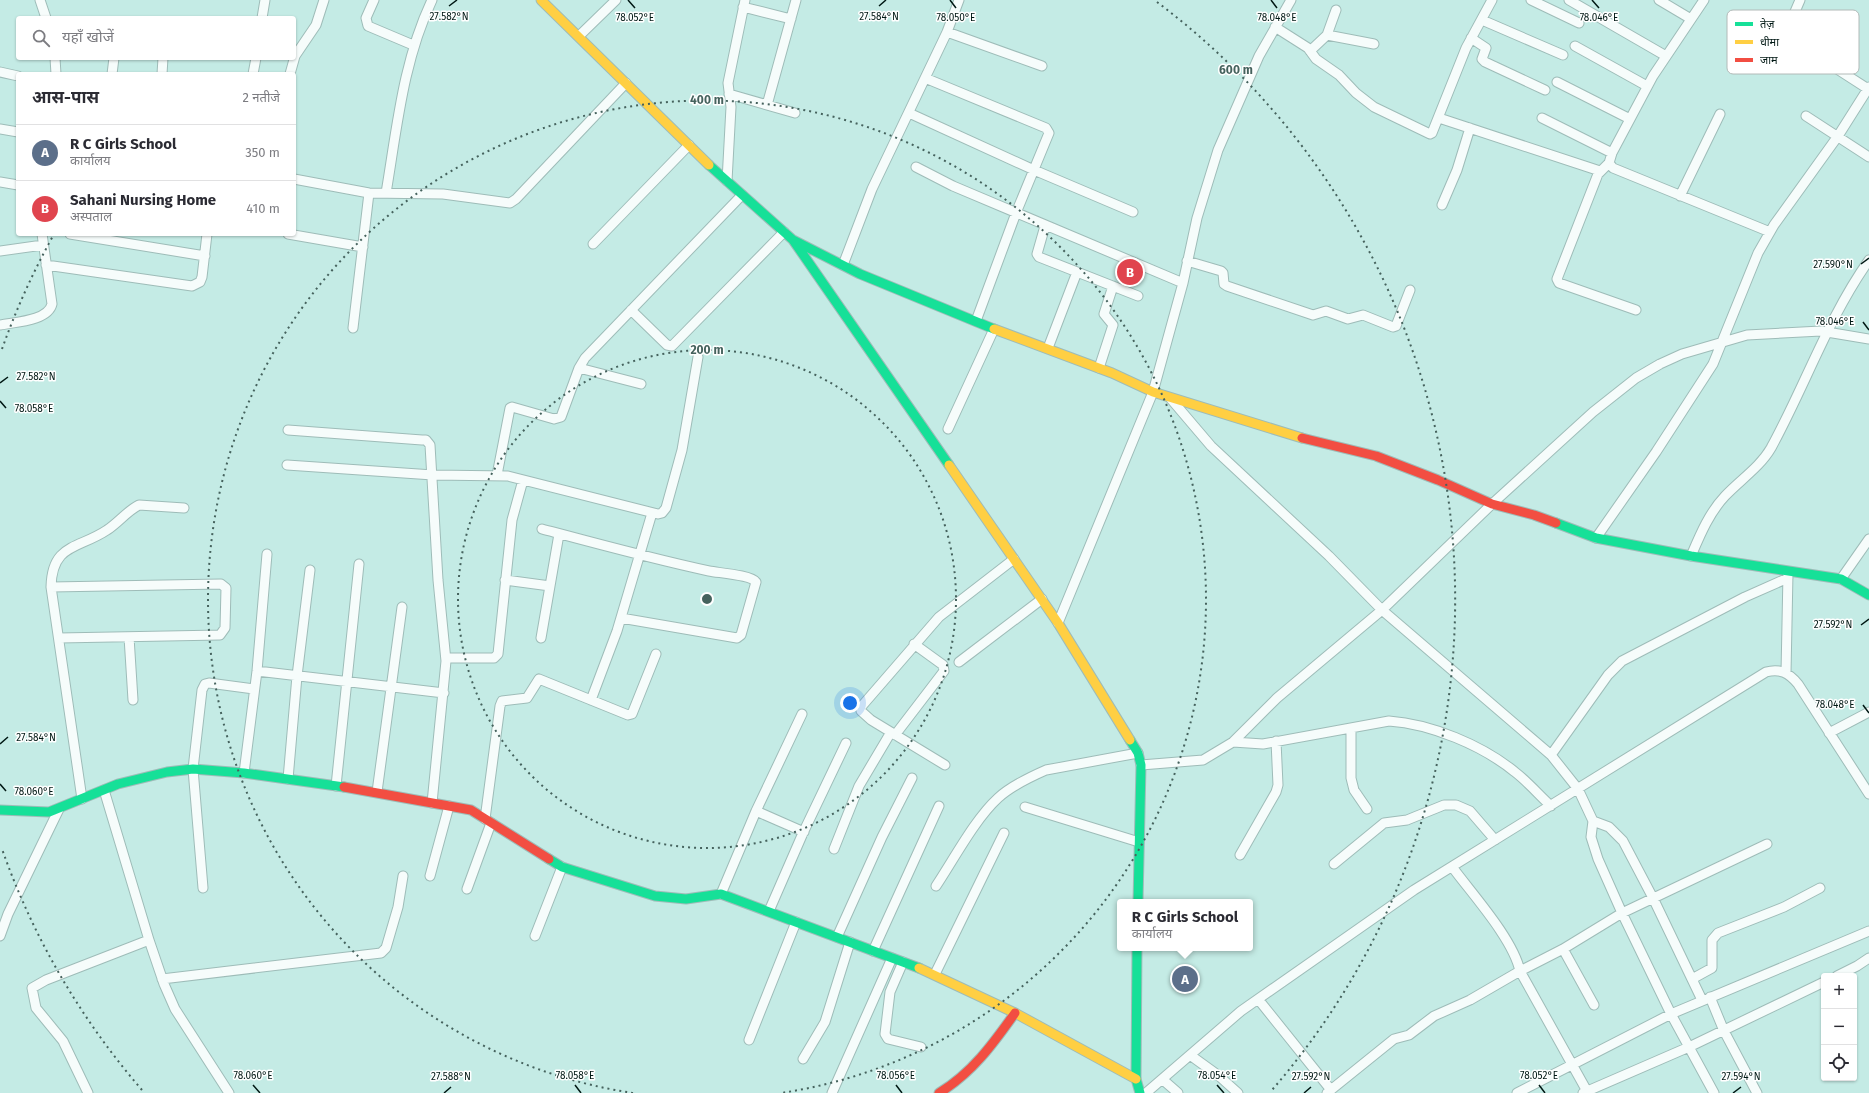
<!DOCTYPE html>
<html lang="hi">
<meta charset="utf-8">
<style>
:root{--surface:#fff;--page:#f7f7f7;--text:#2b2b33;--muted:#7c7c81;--line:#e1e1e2;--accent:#ea580c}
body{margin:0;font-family:"Fira Sans","Noto Sans Devanagari",sans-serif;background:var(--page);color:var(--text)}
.controls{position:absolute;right:12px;bottom:12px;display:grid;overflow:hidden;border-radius:4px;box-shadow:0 1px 3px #0004}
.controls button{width:36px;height:36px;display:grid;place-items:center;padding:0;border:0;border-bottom:1px solid var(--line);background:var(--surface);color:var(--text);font:20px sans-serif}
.you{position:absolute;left:850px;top:703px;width:14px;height:14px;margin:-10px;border:3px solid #fff;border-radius:50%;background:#1a73e8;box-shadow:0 0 0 6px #1a73e833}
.badge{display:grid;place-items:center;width:26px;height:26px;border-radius:50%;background:var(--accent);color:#fff;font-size:13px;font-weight:700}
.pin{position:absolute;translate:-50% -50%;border:2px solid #fff;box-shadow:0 1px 4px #0006}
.popup{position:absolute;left:1117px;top:899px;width:136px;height:52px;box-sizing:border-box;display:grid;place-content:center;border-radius:4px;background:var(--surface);filter:drop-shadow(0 1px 3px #0005);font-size:13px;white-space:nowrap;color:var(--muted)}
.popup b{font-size:15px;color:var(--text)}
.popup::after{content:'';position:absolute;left:50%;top:100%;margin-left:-8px;border:8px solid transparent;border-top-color:var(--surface)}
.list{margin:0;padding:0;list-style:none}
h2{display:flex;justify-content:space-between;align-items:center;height:52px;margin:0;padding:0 16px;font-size:17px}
h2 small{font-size:13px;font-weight:400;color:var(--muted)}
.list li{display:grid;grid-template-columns:26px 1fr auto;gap:12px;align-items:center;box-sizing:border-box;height:56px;padding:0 16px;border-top:1px solid var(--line)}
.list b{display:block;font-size:15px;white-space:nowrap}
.list p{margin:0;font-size:13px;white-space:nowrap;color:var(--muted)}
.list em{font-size:13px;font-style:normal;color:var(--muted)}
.icon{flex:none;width:22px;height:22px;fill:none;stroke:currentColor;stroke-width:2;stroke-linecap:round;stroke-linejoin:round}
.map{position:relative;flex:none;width:1869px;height:1093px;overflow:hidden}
.search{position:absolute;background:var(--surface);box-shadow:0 1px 3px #0004;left:16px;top:16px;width:280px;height:44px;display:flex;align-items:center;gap:10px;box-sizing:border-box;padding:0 14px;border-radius:4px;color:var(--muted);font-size:15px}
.panel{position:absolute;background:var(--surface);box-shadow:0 1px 3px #0004;left:16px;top:72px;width:280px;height:164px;border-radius:4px}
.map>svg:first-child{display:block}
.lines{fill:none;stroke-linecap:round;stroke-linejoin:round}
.street-casing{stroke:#9ebcb8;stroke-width:11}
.fast-casing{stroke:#9ebcb8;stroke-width:11}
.slow-casing{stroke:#9ebcb8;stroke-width:11}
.jam-casing{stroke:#9ebcb8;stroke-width:11}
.street{stroke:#f6fcfb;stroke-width:9}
.fast{stroke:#16e098;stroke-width:9}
.slow{stroke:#ffcf43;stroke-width:9}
.jam{stroke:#f24e42;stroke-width:9}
.ticks{fill:none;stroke:#001814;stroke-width:1.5}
.ring{fill:none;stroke:#45625d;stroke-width:2;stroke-dasharray:2 4}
.key{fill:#fff;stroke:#b2bab8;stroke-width:1}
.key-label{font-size:11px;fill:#001814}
.ticks-label{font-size:10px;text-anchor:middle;fill:#001814;stroke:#fff;stroke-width:3;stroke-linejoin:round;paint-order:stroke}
.centre{fill:#45625d;stroke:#fff;stroke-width:2}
.ring-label{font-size:12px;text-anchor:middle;font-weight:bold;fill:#45625d;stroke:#fff;stroke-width:3;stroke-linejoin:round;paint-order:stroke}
</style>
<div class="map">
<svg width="1869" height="1093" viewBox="0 0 1869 1093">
<rect width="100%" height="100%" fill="#c4ebe5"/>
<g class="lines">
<defs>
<path id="street" d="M40,0l6,18
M374,0l-8,18 2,8 45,19
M1531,0l48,23
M1569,0l97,56
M1659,0l32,19
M1704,0l-51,76 -41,77 -3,10 4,5 157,64
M743,7l48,12
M262,18l3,-18
M1482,20l81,35
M1275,27l33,21 8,11 23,16 17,18 18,14 56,27 2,-1 34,-85 26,-48
M947,32l95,34
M1327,35l47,9
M579,36l37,-36
M1744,36l93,33 31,20
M1471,38l15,10 -4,11 3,3 60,28
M1575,46l72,40
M1779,49l21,-49
M1310,51l17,-16 9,-25
M55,58l1,16
M0,72l18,4
M112,74l2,-16
M162,74l1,-16
M253,74l3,-16
M290,74l5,-18 21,-31 8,-25
M925,78l121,50 3,5 -33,80 -40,108
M1557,82l73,37
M729,94l66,19
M767,105l29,-105
M909,113l125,57 99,42
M1806,116l63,41
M1439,118l161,53
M1542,118l70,35
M0,129l18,3
M1609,163l-11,11 -41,105 2,4 77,27
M916,167l37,19 230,97
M294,179l75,14 74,1 67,9 6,-4 110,-116
M727,181l4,-74 -3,-24 17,-83
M0,182l18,3
M386,193c11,-65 17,-132 46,-193
M1680,196l40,-82
M1442,205l15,-35 13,-42
M1045,226l-8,28 2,3 99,39
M70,234l135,22
M288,234l75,13
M593,244l96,-99
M0,251l43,-6
M1187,261l34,10 2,2 1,11 3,2 86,29 13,-4 22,8 15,-4 30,12 3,-1 14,-36
M46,265l146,21 8,-4 2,-5 5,-43
M843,265l29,-76 75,-157 12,-32
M631,310l36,35 5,1 112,-114
M0,325c15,-3 48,-4 52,-21l-10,-70
M353,328l16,-135
M1048,348l29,-76
M579,368l62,16
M1099,368l14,-43 -9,-11 9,-28
M1171,399l40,47 118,110 53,54 169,145 27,34 15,32 16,6 14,14 30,57 49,102
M948,429l46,-100
M288,430l134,10h4l4,5 8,135 8,81 -14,142
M287,465l146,10 75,1 150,38 4,-1 4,-5 16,-58 16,-93
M497,475l13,-67 2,-1 42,12 7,-2 18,-49 6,-10 157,-163
M542,529c56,15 111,30 167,42 10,2 42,4 47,11l-15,53 -4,3 -116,-20
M1596,538l60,-86 57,-88 45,-111 16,-28 64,-89 31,-49
M1691,556c9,-21 18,-43 34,-60 15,-16 35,-29 46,-48 34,-62 57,-130 98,-188
M1841,579l28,-40
M505,580l45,6
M51,587l170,-3 5,4 -1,40 -5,7 -161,3
M1058,623l95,-231 30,-109 14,-65 21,-68 41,-94 32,-56
M129,637l4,63
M541,638l18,-104
M446,658h48l4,-4 14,-134 11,-40
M959,662l83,-63
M257,671l187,22
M1786,673l2,-100
M591,700l26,-69 35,-118
M1351,728v50l3,12 13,19
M1829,733l40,-21
M895,735l49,-64 -1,-6 -29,-21
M1233,742l30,2 126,-23c42,3 93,24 126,51 13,10 24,23 36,34
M1551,755l57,-80 14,-14 123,-64 43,-19
M945,765l-74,-45 -10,-9v-4l78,-90 75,-58
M1141,765l62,-5 30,-18 44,-44 105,-88 110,-106 101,-92 43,-34 24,-14 22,-10 65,-19 74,-4 48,8
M244,773l13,-102 10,-117
M288,779l9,-103 13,-106
M336,786l23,-222
M104,790l45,150 15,44 11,25 54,84
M377,792l25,-185
M82,799l-31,-212c1,-44 28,-38 56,-57 11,-7 20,-19 32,-25l45,3
M1025,807l114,35
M756,811l48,21
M485,819l15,-113 2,-5 25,-3 12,-19 89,36 4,-1 24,-60
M1593,821l-2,16 7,22 24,54 49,101 43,79
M834,849l25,-63 32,-54
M1240,855l36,-63 2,-7 -2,-44
M1334,864l50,-41 23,-3 37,-15h12l14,6 25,29
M1453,868c20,27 60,71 67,103l68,122
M430,876l19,-70
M936,886c18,-27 39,-67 62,-88 13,-12 32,-21 48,-28l92,-17
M203,888l-10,-119 9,-79 3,-6 4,-1 45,6
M467,889l24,-66
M721,894l35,-83 46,-97
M769,911l34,-78 43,-90
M0,936l8,-22 51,-105
M535,936l27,-69
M837,937l45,-100 30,-59
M1563,949l31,56
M873,951l66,-145
M903,962l-13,30 -5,42 3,5 33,8
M935,974l69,-141
M1837,976l20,-10 12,-8
M162,979l219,-26 5,-5 12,-41 5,-31
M1692,979l20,-11v-28l6,-7 66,-26 36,-19
M1710,997l14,34 33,62
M1258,999l73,91
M749,1040l47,-118
M1190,1055l29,21 19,17
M803,1059l22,-37 25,-80
M1162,1079l16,14
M88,1093l-25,-52 -27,-33 -4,-20 14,-8 103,-40
M832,1093l60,-135
M1146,1093l95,-82 173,-121 352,-218c14,-4 23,1 32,12l71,110
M1327,1093l67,-54 15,-4 25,-19 36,-16 50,-29 43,-22 59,-36 145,-69
M1517,1093l154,-79 198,-83
M1583,1093l106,-46 135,-65"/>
<path id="fast" d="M709,165l84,75 67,34 134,55
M793,240l156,225
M1556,523l40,15 95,18 150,23 28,16
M1130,740l8,13 3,12 -3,137
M0,810l49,2 69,-28 49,-12 26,-3 51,4 100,14
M549,859l13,8 93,29 31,3 35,-5 198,74
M1137,948l-1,131 4,14"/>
<path id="slow" d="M541,0l168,165
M994,329l118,44 41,19 149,46
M949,465l109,158 72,117
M919,968l96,45 121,66"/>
<path id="jam" d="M1302,438l74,18 62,24 54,24 42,11 22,8
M344,787l127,23 78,49
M939,1093c33,-20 54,-49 76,-80"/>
</defs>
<use href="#street" class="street-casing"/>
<use href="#fast" class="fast-casing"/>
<use href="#slow" class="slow-casing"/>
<use href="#jam" class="jam-casing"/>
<use href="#street" class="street"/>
<use href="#fast" class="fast"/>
<use href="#slow" class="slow"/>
<use href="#jam" class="jam"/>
</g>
<path class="ticks" d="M628,0l7,8M950,0l6,8M1271,0l6,8M1592,0l7,8M449,6l8,-6M879,6l7,-6M1861,264l8,-6M1863,322l6,8M0,383l8,-6M0,401l6,7M1861,625l8,-6M1863,705l6,8M0,744l8,-7M0,784l6,7M253,1085l7,8M575,1085l6,8M896,1085l6,8M1217,1085l7,8M1539,1085l6,8M444,1093l7,-6M1304,1093l7,-6M1733,1093l8,-6"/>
<g class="ring">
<circle cx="707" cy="599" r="249"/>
<path d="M633 1093A499 499 0 1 1 781 1093"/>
<path d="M142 1090A748 748 0 0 1 2 849M2 349A748 748 0 0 1 53 236M1157 2A748 748 0 0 1 1272 1090"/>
</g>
<rect x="1727" y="10" width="132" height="64" rx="6" class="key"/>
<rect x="1735" y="22" width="18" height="4" fill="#16e098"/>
<rect x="1735" y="40" width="18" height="4" fill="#ffcf43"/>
<rect x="1735" y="58" width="18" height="4" fill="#f24e42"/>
<g class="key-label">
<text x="1760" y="28">तेज़</text>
<text x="1760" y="46">धीमा</text>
<text x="1760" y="64">जाम</text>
</g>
<g class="ticks-label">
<text x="449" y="20">27.582°N</text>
<text x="879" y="20">27.584°N</text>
<text x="1599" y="21">78.046°E</text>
<text x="635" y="21">78.052°E</text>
<text x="956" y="21">78.050°E</text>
<text x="1277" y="21">78.048°E</text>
<text x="1833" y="268">27.590°N</text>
<text x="1835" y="325">78.046°E</text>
<text x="36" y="380">27.582°N</text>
<text x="34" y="412">78.058°E</text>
<text x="1833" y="628">27.592°N</text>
<text x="1835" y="708">78.048°E</text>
<text x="36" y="741">27.584°N</text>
<text x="34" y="795">78.060°E</text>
<text x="253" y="1079">78.060°E</text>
<text x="575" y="1079">78.058°E</text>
<text x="896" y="1079">78.056°E</text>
<text x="1217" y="1079">78.054°E</text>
<text x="1539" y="1079">78.052°E</text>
<text x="451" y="1080">27.588°N</text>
<text x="1311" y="1080">27.592°N</text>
<text x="1741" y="1080">27.594°N</text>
</g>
<circle cx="707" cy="599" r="6" class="centre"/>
<g class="ring-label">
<text x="1236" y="74">600 m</text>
<text x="707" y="104">400 m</text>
<text x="707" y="354">200 m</text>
</g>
</svg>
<div class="controls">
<button>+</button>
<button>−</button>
<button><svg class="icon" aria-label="locate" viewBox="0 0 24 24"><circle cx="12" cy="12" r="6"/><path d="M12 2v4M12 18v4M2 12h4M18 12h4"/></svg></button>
</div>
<div class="you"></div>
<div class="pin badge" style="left:1185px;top:979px;background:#5c6f8a">A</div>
<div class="popup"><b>R C Girls School</b>कार्यालय</div>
<div class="pin badge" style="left:1130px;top:272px;background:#e0444e">B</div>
<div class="search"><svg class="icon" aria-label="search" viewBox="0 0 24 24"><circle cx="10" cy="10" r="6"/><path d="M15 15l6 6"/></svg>यहाँ खोजें</div>
<section class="panel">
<h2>आस-पास<small>2 नतीजे</small></h2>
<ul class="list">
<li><span class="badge" style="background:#5c6f8a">A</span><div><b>R C Girls School</b><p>कार्यालय</p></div><em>350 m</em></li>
<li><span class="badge" style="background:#e0444e">B</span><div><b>Sahani Nursing Home</b><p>अस्पताल</p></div><em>410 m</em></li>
</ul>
</section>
</div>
